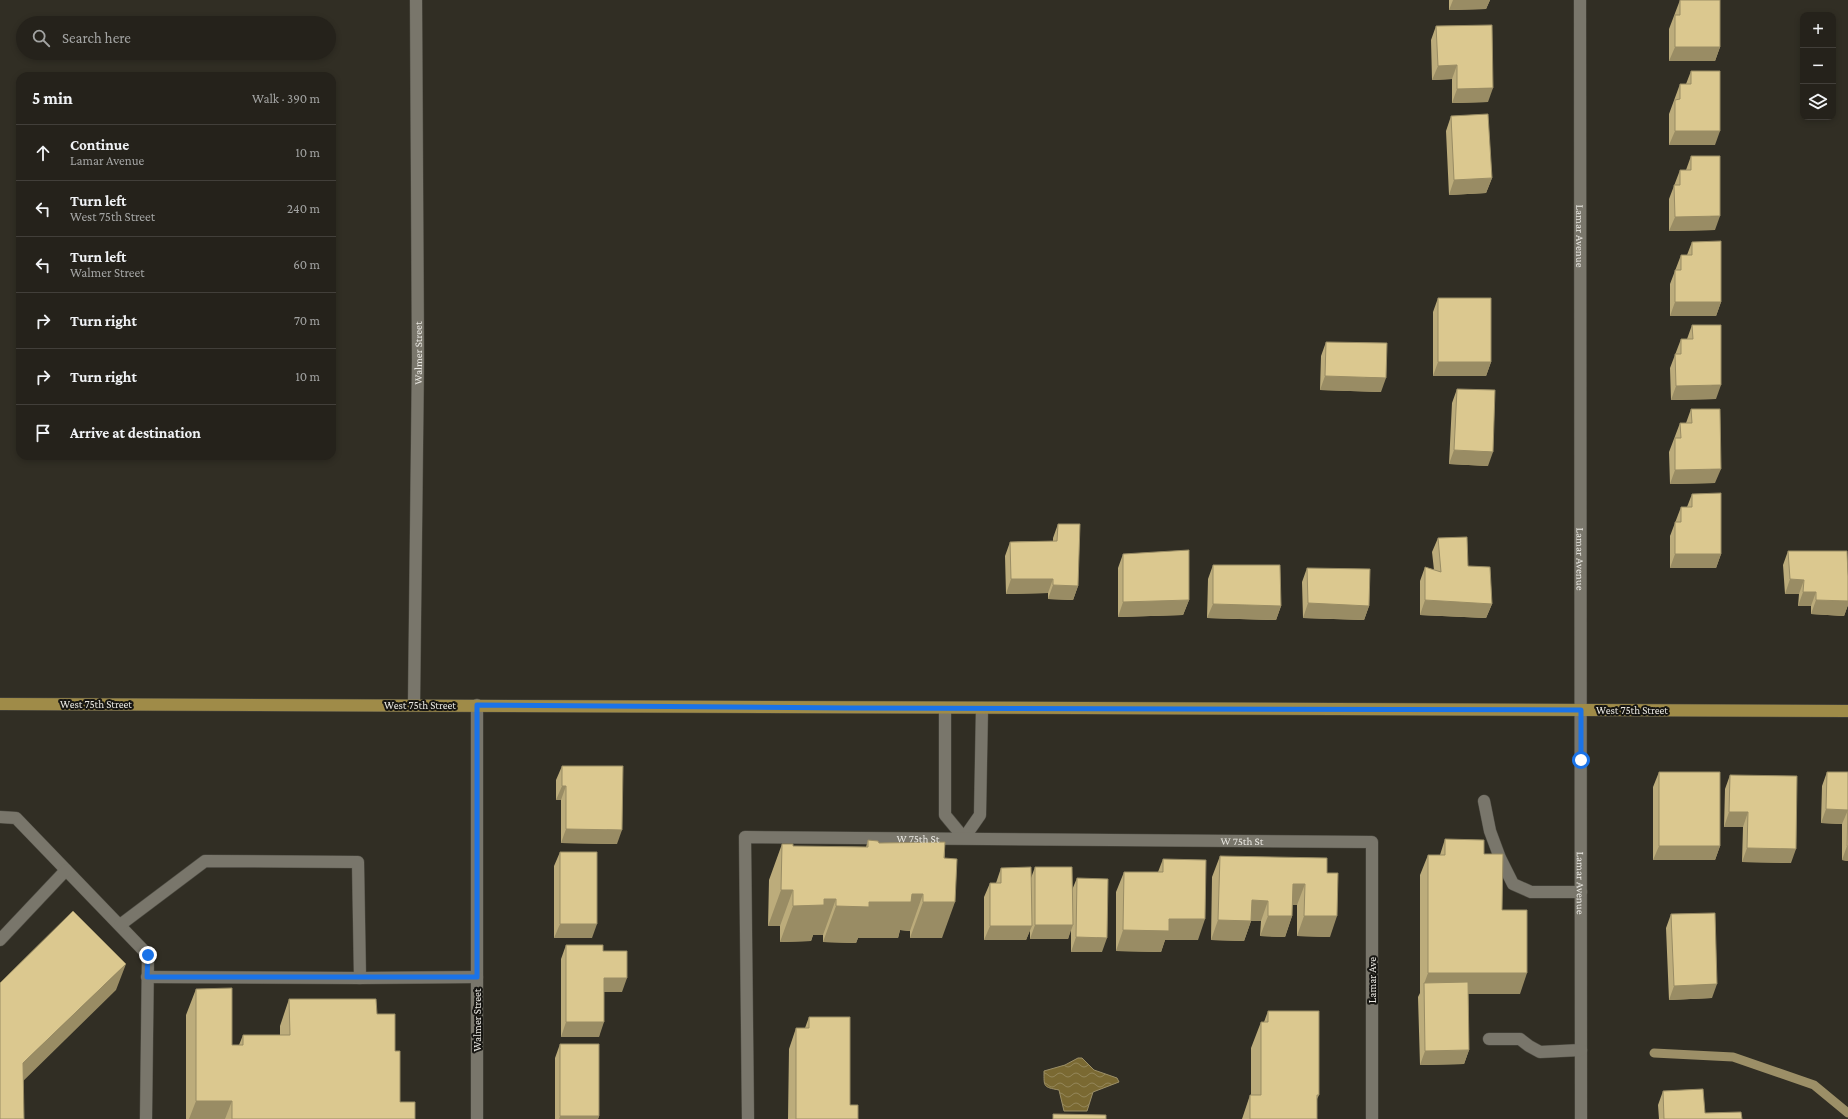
<!DOCTYPE html>
<meta charset="utf-8">
<style>
:root{--surface:#25221b;--page:#312f28;--text:#f1f3f6;--muted:#a3a4a3;--line:#423f3a}
body{margin:0;font-family:"Crimson Pro",serif;background:var(--page);color:var(--text)}
.controls{position:absolute;right:12px;top:12px;display:grid;overflow:hidden;border-radius:8px;box-shadow:0 2px 6px #0003}
.controls button{width:36px;height:36px;display:grid;place-items:center;padding:0;border:0;border-bottom:1px solid var(--line);background:var(--surface);color:var(--text);font:20px sans-serif}
.stop{position:absolute;width:12px;height:12px;margin:-9px;border:3px solid #1a73e8;border-radius:50%;background:#fff}
.stop.end{background:#1a73e8;border-color:#fff;box-shadow:0 1px 4px #0008}
.list{margin:0;padding:0;list-style:none}
h2{display:flex;justify-content:space-between;align-items:center;height:52px;margin:0;padding:0 16px;font-size:17px}
h2 small{font-size:13px;font-weight:400;color:var(--muted)}
.list li{display:grid;grid-template-columns:26px 1fr auto;gap:12px;align-items:center;box-sizing:border-box;height:56px;padding:0 16px;border-top:1px solid var(--line)}
.list b{display:block;font-size:15px;white-space:nowrap}
.list p{margin:0;font-size:13px;white-space:nowrap;color:var(--muted)}
.list em{font-size:13px;font-style:normal;color:var(--muted)}
.icon{flex:none;width:22px;height:22px;fill:none;stroke:currentColor;stroke-width:2;stroke-linecap:round;stroke-linejoin:round}
.map{position:relative;flex:none;width:1848px;height:1119px;overflow:hidden}
.search{position:absolute;background:var(--surface);box-shadow:0 2px 6px #0003;left:16px;top:16px;width:320px;height:44px;display:flex;align-items:center;gap:10px;box-sizing:border-box;padding:0 14px;border-radius:22px;color:var(--muted);font-size:15px}
.panel{position:absolute;background:var(--surface);box-shadow:0 2px 6px #0003;left:16px;top:72px;width:320px;height:388px;border-radius:12px}
.map>svg:first-child{display:block}
.water{fill:url(#water-waves);stroke:#9c8f67}
.lines{fill:none;stroke-linecap:round;stroke-linejoin:round}
.stream{stroke:#9c8f67;stroke-width:9}
.minor-casing{stroke:#4f4d44;stroke-width:13}
.major-casing{stroke:#4f4d44;stroke-width:13}
.minor{stroke:#79766b;stroke-width:12}
.major{stroke:#9f8b48;stroke-width:12}
.wall{fill:#bcac7b}
.shaded-wall{fill:#998c64}
.building{fill:#dbc88f;stroke:#998c64}
.route{stroke:#1a73e8;stroke-width:5}
.labels{text-anchor:middle;stroke-width:4;stroke-linejoin:round;paint-order:stroke}
.street-label{font-size:11px;fill:#eae8e2;stroke:#171612}
</style>
<div class="map">
<svg width="1848" height="1119" viewBox="0 0 1848 1119">
<defs>
<pattern id="water-waves" width="16" height="10" patternUnits="userSpaceOnUse"><rect width="16" height="10" fill="#7a6932"/><path d="M0 5q4-4 8 0t8 0" fill="none" stroke="#938659"/></pattern>
</defs>
<rect width="100%" height="100%" fill="#312e24"/>
<path class="water" d="M1078,1058h4l12,12 23,8 2,4 -26,10 -6,19h-23l-5,-21c-16,-3 -15,-3 -15,-19l21,-6z"/>
<g class="lines">
<path class="stream" d="M1654,1053l79,4 81,28 34,28"/>
<defs>
<g id="minor">
<path id="s1" d="M1580,0l1,1119"/>
<path id="s2" d="M414,705l4,-346 -2,-359"/>
<path d="M477,705v414"/>
<path d="M945,708v107l19,23"/>
<path d="M1484,801l6,30 10,27 13,26 18,8h50"/>
<path d="M0,817l16,1 132,137 -2,164"/>
<path d="M964,838l16,-23 2,-107"/>
<path d="M120,925l85,-64 153,1 2,116 -213,-1"/>
<path d="M0,940l66,-70"/>
<path d="M360,978l117,-1"/>
<path d="M1489,1039h31l9,7 11,6 41,-2"/>
<path id="s3" d="M748,1119l-3,-282 627,5v277"/>
</g>
<path id="major" d="M0,704l1848,7"/>
</defs>
<use href="#minor" class="minor-casing"/>
<use href="#major" class="major-casing"/>
<use href="#minor" class="minor"/>
<use href="#major" class="major"/>
</g>
<path class="wall" d="M1449,0h41l-4,9 -37,1z
M1680,0l40,47 -5,14h-46v-32z
M1436,26l52,76 -36,1v-24l-20,1 -1,-40z
M1691,71l24,74h-46v-31l11,-30h6z
M1451,116l41,62 -6,15 -37,2 -3,-64z
M1691,156l24,74 -46,1v-32l11,-29h6z
M1692,242l29,60 -5,14h-46v-32l11,-29h6z
M1438,298l53,64 -5,14h-53v-64z
M1692,325l24,74 -45,1 -1,-32 11,-29h6z
M1326,342l55,50 -61,-2 1,-34z
M1457,389l31,77 -39,-2 3,-61z
M1691,409l24,74 -45,1 -1,-32 11,-29h6z
M1692,494l29,60 -5,14h-46v-32l11,-29h6z
M1058,524l20,62 -5,14 -25,-1v-6l-42,1 -1,-38 5,-14 43,-1v-3z
M1438,538l30,28 24,38 -6,14 -66,-3v-34l5,-14 9,3 -2,-18z
M1788,551l60,25v29l-4,11 -33,-2v-8h-13l1,-12h-14l-2,-29z
M1123,554l66,46 -6,15 -65,2v-49z
M1213,565l68,41 -5,14 -69,-2 1,-39z
M1307,568l62,38 -5,14 -61,-2 -1,-36z
M562,766l55,78 -56,-1v-43h-5v-20z
M1659,772l61,74 -5,14h-62v-73z
M1827,772h21v89l-6,-1v-36l-21,-1 1,-37z
M1730,775l61,88 -49,-1 1,-35h-19l1,-38z
M1445,839l39,15 18,56 18,84h-52l1,56 -5,14 -44,1 -2,-68 2,-4v-118l8,-20h12z
M868,840l11,3 66,-1 -3,96h-32v-7l-10,-1 -2,8h-40l-2,5 -33,-1v-7h-10l-2,6 -31,1v-16h-12l1,-46 13,-36 11,2 73,1z
M560,852l32,86h-38v-72z
M1220,856l107,17 3,64 -33,-1v-31h-5v11l-7,21 -25,-1 1,-15h-10l-7,20 -33,-1 1,-63z
M1163,859l35,81h-33l-4,12 -45,-1v-59l8,-20h34z
M1035,867l37,23 5,-12 25,74h-31v-24l-3,11h-38v-9l-4,10h-42v-43l6,-14h6l5,-15 30,10z
M1671,914l41,84 -43,2 -3,-72z
M566,945l37,6 19,41h-18l-5,45h-38v-78z
M196,989l36,56h7l4,-10h37v-9l9,-27 88,15 18,37 5,51 15,17h-229v-104z
M1268,1011l51,84 -2,4v20h-75l8,-24h1v-47l10,-26h3z
M809,1017l41,88 8,14h-70l1,-70 7,-21h9z
M560,1044l39,72 -1,3h-43v-61z
M1663,1091l42,22 37,6h-83l-1,-14z"/>
<path class="shaded-wall" d="M1453,0h37l-4,9 -37,1z
M1675,47h45l-5,14h-46z
M1457,65l-5,14 -20,1 6,-14z
M1493,88l-5,14 -36,1 5,-14z
M1675,131h45l-5,14h-46z
M1492,178l-6,15 -37,2 5,-15z
M1720,216l-5,14 -46,1 6,-14z
M1675,302h46l-5,14h-46z
M1438,362h53l-5,14h-53z
M1325,376l61,2 -5,14 -61,-2z
M1721,385l-5,14 -45,1 5,-14z
M1454,450l39,2 -5,14 -39,-2z
M1721,469l-6,14 -45,1 5,-14z
M1675,554h46l-5,14h-46z
M1011,579h42l-5,14 -42,1z
M1790,579l14,1 -5,14h-14z
M1053,585l25,1 -5,14 -25,-1z
M1803,592h13l-5,14h-13z
M1189,600l-6,15 -65,2 5,-15z
M1425,600l67,4 -6,14 -66,-3z
M1816,600l32,1v4l-4,11 -33,-2z
M1308,603l61,3 -5,14 -61,-2z
M1213,604l68,2 -5,14 -69,-2z
M562,786h4l-5,14h-5z
M1826,809l22,1 -6,14 -21,-1z
M1729,812h19l-5,15h-19z
M566,829l56,1 -5,14 -56,-1z
M1659,846h61l-5,14h-62z
M1847,846h1v15l-6,-1z
M1747,848l49,1 -5,14 -49,-1z
M1293,884h12l-8,21h-12z
M781,890h12l-13,36h-12z
M912,894h11l-13,37 -10,-1 -2,8h-40l-2,5 -33,-1 13,-36 33,-4z
M824,899h12l-13,36h-10l-2,6 -31,1 13,-36z
M1252,900l16,1 -7,20h-10l-7,20 -33,-1 7,-20z
M923,902h32l-13,36h-32z
M1268,916h24l-7,21 -25,-1z
M1304,916h33l-7,21 -33,-1z
M1169,919h36l-7,21h-33l-4,12 -45,-1 7,-21z
M560,924h37l-5,14h-38z
M1035,925h38l-5,14h-38z
M990,926h42l-6,14h-42z
M1076,937l31,1 -5,14h-31z
M126,964l-10,26 -102,100 9,-27z
M1428,973h99l-7,21h-96v-10z
M604,978h23l-5,14h-23z
M1717,984l-5,14 -43,2 5,-14z
M566,1022h38l-5,15h-38z
M1469,1050l-5,14 -44,1 5,-14z
M196,1101h36l-7,18h-36z
M560,1116h39l-1,3h-39z"/>
<path class="building" d="M1680,0h40v47h-45v-32h5z
M1492,25l1,63 -36,1v-24l-19,1 -2,-40z
M1691,71h29v60h-45v-31l5,-1v-15h11z
M1488,114l4,64 -38,2 -3,-64z
M1691,156h29v60l-45,1 -1,-32h6v-15h11z
M1721,241v61h-46v-32h6v-15h11v-13z
M1438,298h53v64h-53z
M1692,325h29v60l-45,1 -1,-32h6v-15h12z
M1326,342l61,1 -1,35 -61,-2z
M1457,389l38,1 -2,62 -39,-2z
M1691,409h29l1,60 -46,1v-32h6l-1,-15h12z
M1721,493v61h-46v-32h6v-15h11v-13z
M1058,524h22l-2,62 -25,-1v-6h-42l-1,-37 47,-1z
M1467,537l1,29 22,1 2,37 -67,-4v-33l16,5 -3,-34z
M1189,550v50l-66,2v-48z
M1788,551h59l1,25v25l-32,-1v-8h-13l1,-12 -14,-1z
M1213,565h67l1,41 -68,-2z
M1307,568l63,1 -1,37 -61,-3z
M562,766h61l-1,64 -56,-1v-43h-4z
M1659,772h61v74h-61z
M1827,772h21v74h-1l1,-36 -22,-1z
M1730,775l67,1 -1,73 -49,-1 1,-36h-19z
M1445,839l39,1v14h19l-1,56h25v63h-99v-118h17z
M868,840l10,1 1,2 66,-1 -1,16 13,1 -2,43h-32v-8h-11l-1,8h-42v5l-33,-1v-7h-12v6l-31,1v-16h-12l1,-46h11v2l75,1z
M560,852h37v72h-37z
M1220,856l107,2v15h11l-1,43h-33l1,-32h-12l-1,32h-24v-15l-16,-1 -1,21 -33,-1z
M1163,859l43,1 -1,59h-36v12l-46,-1 1,-58h39z
M1031,867l1,59h-42v-43h11v-15z
M1035,867h37l1,58h-38z
M1077,878l31,1 -1,59 -31,-1z
M73,911l53,53 -103,99 1,56h-24v-136z
M1715,913l2,71 -43,2 -3,-72z
M566,945h37v6h24v27h-23v44h-38z
M1468,982l1,68 -44,1 -1,-68z
M232,988v57h11v-10h47l-1,-36h87l1,15h18v37h5v51h15v17h-183v-18h-36v-112z
M1268,1011h51v84h-2v24h-67v-24h11v-73h7z
M809,1017h41v88h8v14h-62v-91h13z
M560,1044h39v72h-39z
M1703,1089l2,24 36,-1 1,7h-78l-1,-28z
M1053,1114l53,1v4h-53z"/>
<g class="lines">
<path class="route" d="M148,955l-1,22h330v-272l371,3 733,2v50"/>
</g>
<g class="labels">
<g class="street-label">
<text dy="4" stroke="none"><textPath href="#s1" startOffset="236">Lamar Avenue</textPath></text>
<text dy="4" stroke="none"><textPath href="#s2" startOffset="352">Walmer Street</textPath></text>
<text dy="4" stroke="none"><textPath href="#s1" startOffset="559">Lamar Avenue</textPath></text>
<text x="96" y="708">West 75th Street</text>
<text x="420" y="709">West 75th Street</text>
<text x="1632" y="714">West 75th Street</text>
<text dy="4" stroke="none"><textPath href="#s3" startOffset="455">W 75th St</textPath></text>
<text dy="4" stroke="none"><textPath href="#s3" startOffset="779">W 75th St</textPath></text>
<text dy="4" stroke="none"><textPath href="#s1" startOffset="883">Lamar Avenue</textPath></text>
<text transform="translate(1372 980) rotate(-90)" y="4">Lamar Ave</text>
<text transform="translate(477 1020) rotate(-90)" y="4">Walmer Street</text>
</g>
</g>
</svg>
<div class="controls">
<button>+</button>
<button>−</button>
<button><svg class="icon" aria-label="layers" viewBox="0 0 24 24"><path d="M12 4l9 5-9 5-9-5zM3 14l9 5 9-5"/></svg></button>
</div>
<div class="stop" style="left:1581px;top:760px"></div>
<div class="stop end" style="left:148px;top:955px"></div>
<div class="search"><svg class="icon" aria-label="search" viewBox="0 0 24 24"><circle cx="10" cy="10" r="6"/><path d="M15 15l6 6"/></svg>Search here</div>
<section class="panel">
<h2>5 min<small>Walk · 390 m</small></h2>
<ul class="list">
<li><svg class="icon" aria-label="ahead" viewBox="0 0 24 24"><path d="M12 20V5M6 11l6-6 6 6"/></svg><div><b>Continue</b><p>Lamar Avenue</p></div><em>10 m</em></li>
<li><svg class="icon" aria-label="left" viewBox="0 0 24 24"><path d="M17 20v-9H6M10 6l-5 5 5 5"/></svg><div><b>Turn left</b><p>West 75th Street</p></div><em>240 m</em></li>
<li><svg class="icon" aria-label="left" viewBox="0 0 24 24"><path d="M17 20v-9H6M10 6l-5 5 5 5"/></svg><div><b>Turn left</b><p>Walmer Street</p></div><em>60 m</em></li>
<li><svg class="icon" aria-label="right" viewBox="0 0 24 24"><path d="M7 20v-9h11M14 6l5 5-5 5"/></svg><div><b>Turn right</b></div><em>70 m</em></li>
<li><svg class="icon" aria-label="right" viewBox="0 0 24 24"><path d="M7 20v-9h11M14 6l5 5-5 5"/></svg><div><b>Turn right</b></div><em>10 m</em></li>
<li><svg class="icon" aria-label="arrive" viewBox="0 0 24 24"><path d="M6 21V4h12l-3 4 3 4H6"/></svg><div><b>Arrive at destination</b></div></li>
</ul>
</section>
</div>
